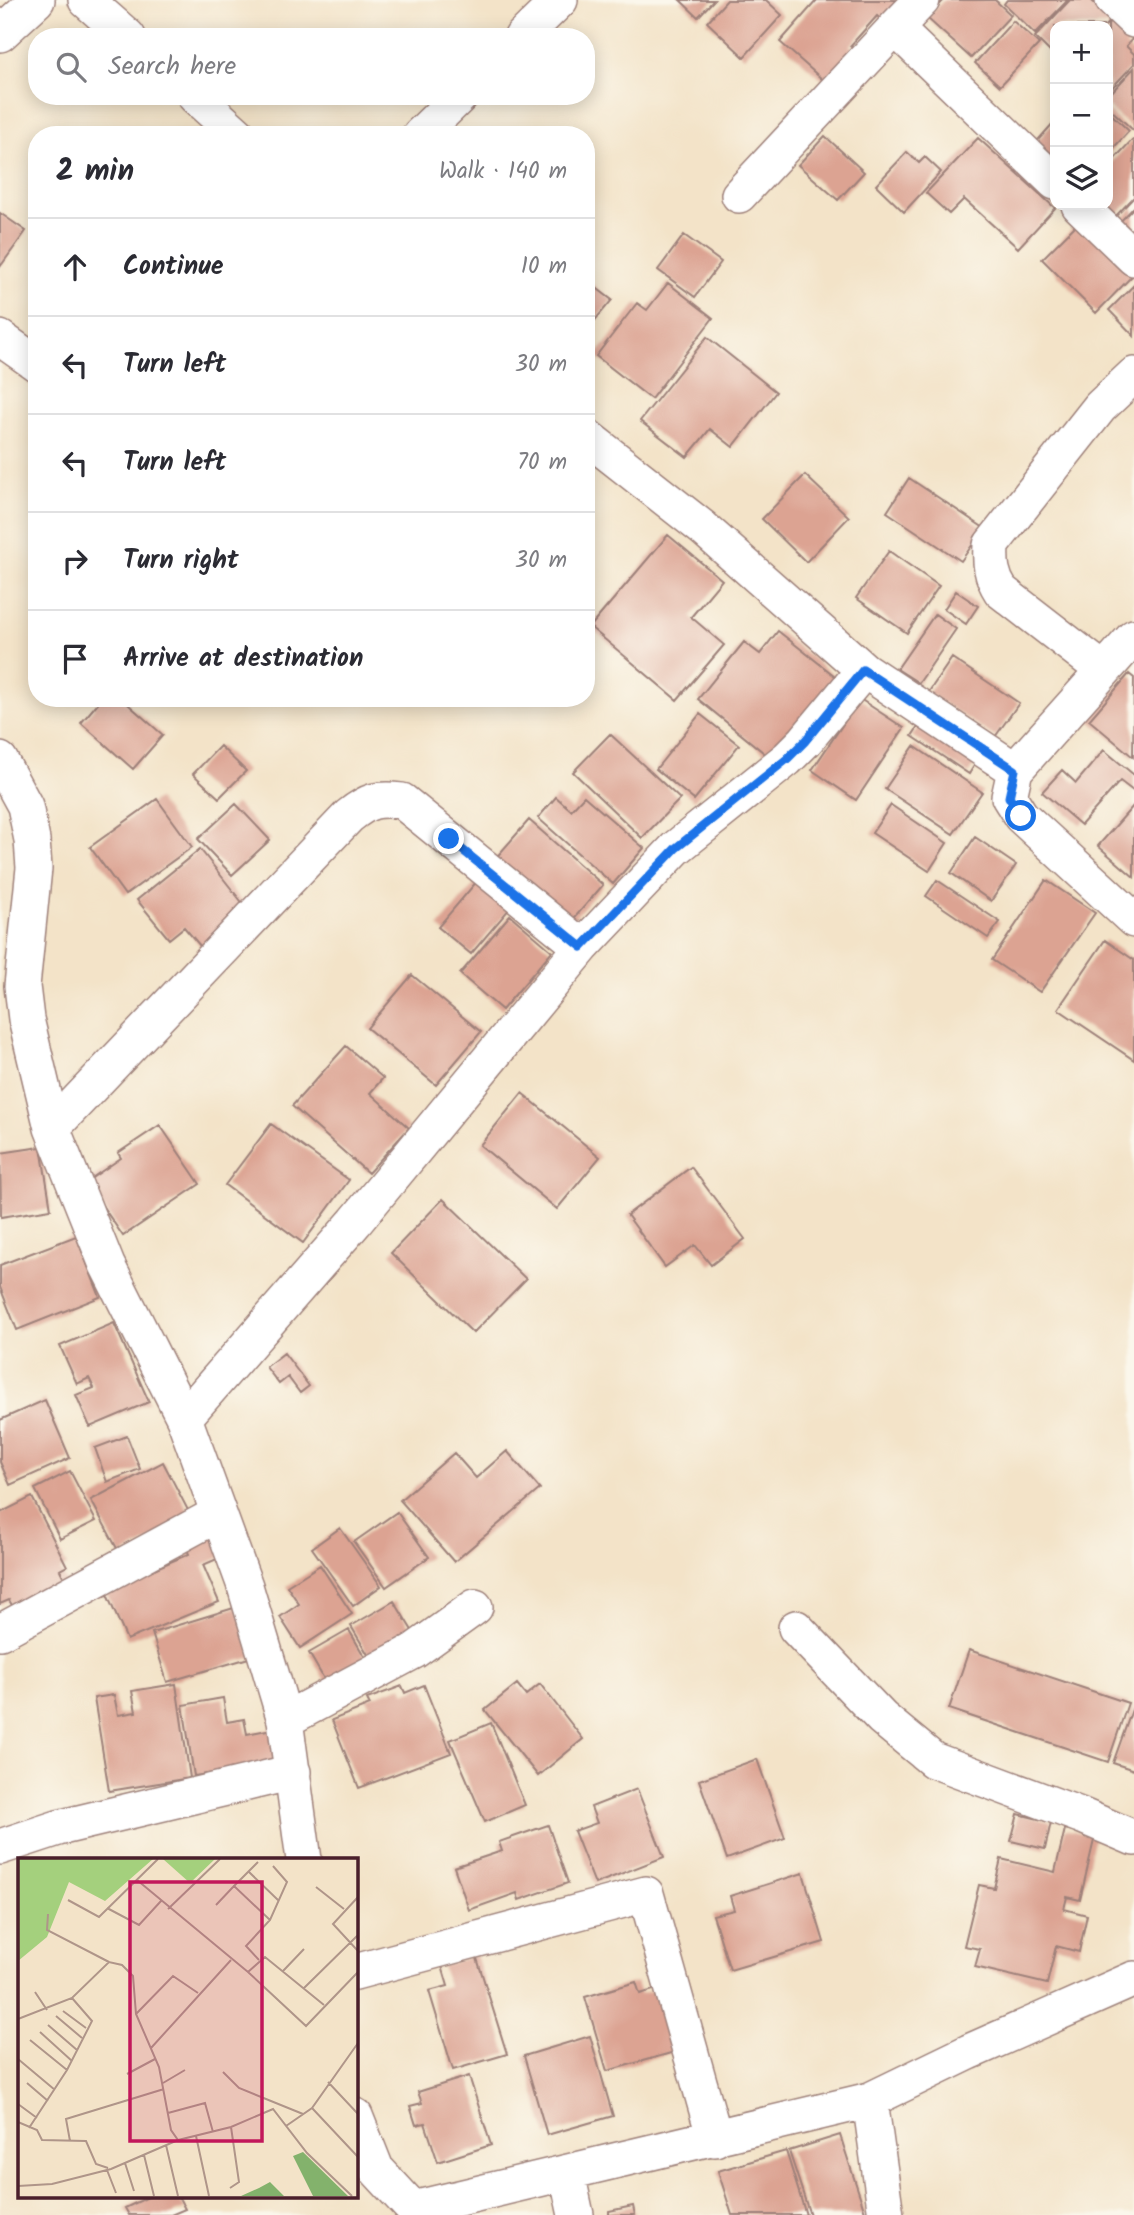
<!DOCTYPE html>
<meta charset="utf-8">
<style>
:root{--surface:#fff;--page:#f2f2f3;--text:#2b2b33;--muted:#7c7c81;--line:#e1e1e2}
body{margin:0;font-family:Kalam,sans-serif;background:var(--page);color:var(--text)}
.controls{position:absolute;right:21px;top:21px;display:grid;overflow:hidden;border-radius:14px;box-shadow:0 4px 18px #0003}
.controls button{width:63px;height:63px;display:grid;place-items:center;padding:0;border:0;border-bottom:2px solid var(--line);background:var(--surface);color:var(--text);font:35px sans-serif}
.stop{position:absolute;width:21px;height:21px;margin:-16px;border:5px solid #1a73e8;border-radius:50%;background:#fff}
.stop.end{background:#1a73e8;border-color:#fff;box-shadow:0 2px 7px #0008}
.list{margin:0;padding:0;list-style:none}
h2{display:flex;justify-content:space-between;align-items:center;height:91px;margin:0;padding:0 28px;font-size:30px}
h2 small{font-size:23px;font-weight:400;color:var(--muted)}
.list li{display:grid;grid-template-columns:46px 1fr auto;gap:21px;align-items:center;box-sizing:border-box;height:98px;padding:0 28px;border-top:2px solid var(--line)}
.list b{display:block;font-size:26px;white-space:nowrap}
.list em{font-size:23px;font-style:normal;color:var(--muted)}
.icon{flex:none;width:38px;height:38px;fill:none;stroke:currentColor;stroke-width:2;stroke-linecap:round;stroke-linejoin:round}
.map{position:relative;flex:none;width:1134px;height:2215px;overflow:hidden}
.search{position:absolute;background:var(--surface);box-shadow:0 4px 18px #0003;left:28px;top:28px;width:567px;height:77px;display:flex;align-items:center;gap:18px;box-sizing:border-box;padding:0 24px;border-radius:28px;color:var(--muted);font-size:26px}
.panel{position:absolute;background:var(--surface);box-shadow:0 4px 18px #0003;left:28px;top:126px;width:567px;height:581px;border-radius:28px}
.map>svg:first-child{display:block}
.building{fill:#dca392}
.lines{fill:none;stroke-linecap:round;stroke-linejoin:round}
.street-casing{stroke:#9e817a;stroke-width:38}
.street{stroke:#fff;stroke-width:35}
.route{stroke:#1a73e8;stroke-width:9}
.inset-road{fill:none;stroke:#af9589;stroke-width:2}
.view{fill:#c2185b;fill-opacity:0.15;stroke:#c2185b;stroke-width:3.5}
.inset-edge{fill:none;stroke:#4a1f2b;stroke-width:3.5}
</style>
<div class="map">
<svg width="1134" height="2215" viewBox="0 0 1134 2215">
<rect width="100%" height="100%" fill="#fbf7ec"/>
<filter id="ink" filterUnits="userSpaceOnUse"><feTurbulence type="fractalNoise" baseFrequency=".0143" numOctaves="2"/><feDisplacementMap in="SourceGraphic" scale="14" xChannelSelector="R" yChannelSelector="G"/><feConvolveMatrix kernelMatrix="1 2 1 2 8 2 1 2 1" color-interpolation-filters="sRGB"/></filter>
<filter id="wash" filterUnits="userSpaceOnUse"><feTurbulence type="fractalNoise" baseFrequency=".00686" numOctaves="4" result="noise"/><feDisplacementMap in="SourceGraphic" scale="28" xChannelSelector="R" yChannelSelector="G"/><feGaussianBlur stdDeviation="1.57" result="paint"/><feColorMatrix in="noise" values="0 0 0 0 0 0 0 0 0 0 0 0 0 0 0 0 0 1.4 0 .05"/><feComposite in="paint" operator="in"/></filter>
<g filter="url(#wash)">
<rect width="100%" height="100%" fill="#f3e3c8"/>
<g id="blocks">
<path class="building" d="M680,0h34l-16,17z
M727,0h39l16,15 -38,42 -37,-35z
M817,0h94l-23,26 -11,-10 -27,30 10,9 -29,32 -51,-45z
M944,0h51l16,15 -40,43 -44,-40z
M1007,0h61l-33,34 -31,-30z
M1070,0h21l20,19 -6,7h-50v31l-20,-20z
M1116,15l18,22 -8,9 8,8v10l-26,28v-67z
M1013,21l26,23 -39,42 -25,-23z
M1134,68v63l-26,-24v-11z
M1108,111l21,20 -21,23z
M1055,121v50l-24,-23z
M825,136l39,36 -26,28 -40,-35z
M978,138l77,70 -37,40 -54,-49 -15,15 -23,-21z
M1132,140l2,1v56l-23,24 -18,-16h15v-39z
M907,152l12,11 6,-6 16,15 -37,40 -28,-27z
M1134,207v36l-18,-17z
M0,213l26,18 -26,36z
M1080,221l54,53 -38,39 -54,-54z
M684,235l37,27 -26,35 -37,-27z
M586,280l26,20 -26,31z
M668,283l45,35 -62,81 -55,-43 41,-53 10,7z
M1134,285v51l-25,-26z
M707,337l69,55 -43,55 -23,-18 -23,28 -47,-36z
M805,475l44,42 -43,45 -44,-43z
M909,478l75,50 -23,33 -74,-49z
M668,535l54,45 -31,37 33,28 -47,55 -87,-73z
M889,551l50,35 -32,47 -51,-35z
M956,591l22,15 -12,18 -22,-15z
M935,614l21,15 -37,54 -22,-14z
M778,631l62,49 -66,81 -76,-62 46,-57 16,12z
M952,658l67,45 -24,34 -67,-44z
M1129,674l5,4 -1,79 -44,-37z
M102,698h19l42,37 -30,34 -52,-46z
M860,699l44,29 -48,72 -44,-30z
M700,714l39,31 -45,55 -38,-31z
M924,718l56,38 -11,18 -57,-38z
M610,734l70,65 -38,39 -69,-66z
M220,746l26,25 -27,27 -26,-24z
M914,746l68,46 -29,42 -68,-45z
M1104,750l30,25v14l-1,2 -13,-10 -39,44 -39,-33 20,-22 14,13z
M584,796l60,52 -31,36 -75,-66 18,-21 15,13z
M157,799l35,48 -67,48 -35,-48z
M236,804l34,36 -38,35 -34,-36z
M891,805l56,38 -18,28 -57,-38z
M1134,805v72l-36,-31z
M529,820l74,65 -34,39 -75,-64z
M975,837l41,28 -25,36 -40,-28z
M200,849l48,61 -47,37 -17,-20 -15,12 -32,-39z
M478,880l33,27 -40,47 -33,-27z
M937,880l63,42 -12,16 -62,-42z
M1046,880l49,33 -55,79 -48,-32z
M510,915l42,36 -50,59 -42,-36z
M1105,940l29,20v100l-76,-51z
M412,975l69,57 -45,53 -69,-57z
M346,1046l37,32 -13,15 39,35 -41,45 -76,-67z
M522,1093l78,64 -43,52 -77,-64z
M271,1124l78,56 -46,63 -78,-58z
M160,1125l40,59 -77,52 -37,-54 35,-24 -3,-5z
M41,1147l10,62 -50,8 -1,-64z
M691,1167l54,72 -34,26 -16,-20 -30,22 -38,-52z
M443,1199l83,80 -53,54 -82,-80z
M76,1236l24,61 -83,33 -17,-43v-22z
M114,1323l35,79 -59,25 -14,-32 18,-7 -5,-10 -12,6 -17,-38z
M284,1353l25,33 -9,7 -12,-16 -9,7 -13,-17z
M45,1400l25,58 -60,27 -10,-23v-42z
M127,1436l13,33 -33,13 -12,-34z
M507,1451l33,38 -86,73 -54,-62 54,-47 22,25z
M163,1462l29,56 -71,38 -30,-56z
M70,1471l26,50 -36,18 -25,-50z
M32,1497l35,69 -7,4 8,16 -52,26 -7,-12 -9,4v-91z
M397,1512l32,45 -43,30 -32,-45z
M340,1528l41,58 -28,20 -41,-58z
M214,1532l10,24 -21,9 16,37 -92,38 -22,-50 84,-36 -4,-10z
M320,1565l32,49 -52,34 -20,-31 19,-13 -12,-18z
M394,1601l25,41 -43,26 -25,-42z
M237,1607l15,50 -85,25 -15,-49z
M349,1630l22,38 -40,23 -22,-38z
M969,1650l159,53 -20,59 -159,-53z
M176,1684l14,94 -81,13 -15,-93 20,-3 4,20 18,-3 -4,-21z
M517,1684l9,11 14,-11 43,55 -45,37 -53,-66z
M424,1685l27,68 -92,35 -27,-68 38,-15 -3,-6 35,-13 3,7z
M223,1698l4,24 17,-3 3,15 25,-5 6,34 -84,13 -11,-71z
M1134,1704v66l-21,-7z
M491,1723l34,82 -40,17 -35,-82z
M757,1759l28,79 -58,21 -28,-79z
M637,1789l27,68 -69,27 -21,-53 23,-8 -6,-16z
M1018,1814l33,8 -6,27 -34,-8z
M548,1825l20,58 -49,17 -2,-7 -48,17 -15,-43 48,-16 -3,-9z
M1065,1829l30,7 -15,64 -13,-3 -3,12 23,6 -8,37 -23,-6 -9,38 -72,-17 5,-18 -16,-3 15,-61 15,3 7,-29 54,13z
M803,1873l21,69 -94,28 -17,-55 21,-5 -4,-14z
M476,1955l31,99 -54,16 -24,-79 19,-5 -6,-20z
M636,1982l4,12 20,-6 18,63 -71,20 -22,-74z
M590,2036l23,80 -66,19 -23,-79z
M469,2076l22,69 -53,17 -13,-39 -9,2 -6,-19 12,-3 -4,-11z
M840,2135l26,80h-56l-21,-64z
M786,2151l20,64h-74l-14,-44z
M150,2196h28l7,13 -14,6h-42l-4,-7z
M633,2206l2,9h-26v-4z"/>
</g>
</g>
<g filter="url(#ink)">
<use href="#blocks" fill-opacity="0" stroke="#9e817a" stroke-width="2"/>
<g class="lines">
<defs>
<path id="street" d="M86,0l42,37
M922,0l-27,28 160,154
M1113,0l21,20
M0,34l37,-34
M522,37l38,-37
M195,96l43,39
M420,135l40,-39
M739,195l156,-167
M1079,205l55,53
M0,338l37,26
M586,436l117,92 161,142 151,100
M1134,637l-119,133 -6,27 12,19 113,104
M1103,670l-102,-79c-10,-15 -11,-28 -10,-46l109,-138 34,-32
M0,760l25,46 7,34 2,28 -12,118 4,33 26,109 55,137 77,153 61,168 40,134 19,140
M52,1128l297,-312c20,-16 28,-18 53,-15l180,146
M184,1418l171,-196 227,-275 94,-99 111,-89 18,-18 59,-71
M796,1628l86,90 51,42 147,55 54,23
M0,1632l218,-118
M285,1720l129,-69 61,-44
M0,1847l58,-19 235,-56
M355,1972l291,-78 69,245
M870,2100l16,115
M355,2116l21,53 37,40 457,-109 99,-48 165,-73
M567,2173l9,42"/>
</defs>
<use href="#street" class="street-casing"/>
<use href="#street" class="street"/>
</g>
</g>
<g class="lines" filter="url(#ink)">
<path class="route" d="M449,839l133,108 94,-99 111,-89 18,-18 58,-71 152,100 -6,27 12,19"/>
</g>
<g transform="translate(18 1858)">
<rect width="340" height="340" fill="#f3e3c8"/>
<path d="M0,1h135l-48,42 -36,-19 -22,55 -29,24zM145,1h52l-25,24z" fill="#a4d07d"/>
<path d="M285,294l45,44h-35l-20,-40zM252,324l14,14h-43l18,-8z" fill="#83b26c"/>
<path class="inset-road" d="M240,4l-24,24 36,34M230,13l31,30M119,22l111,92M298,29l28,22M340,39l-25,27 25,27M50,42l31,17 59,-58M198,47l18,-19M89,50l32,17 22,-24M150,51l52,-50M30,56l-1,16 62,32M241,102l-13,-14 24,-26 17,-38 -14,-16M265,113l21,-22M286,130l54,-53M17,134l12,18M306,147l-59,-48 -17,15 58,54 52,-54M45,153l23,17M118,156l37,-38 25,17M38,158l26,22M0,161l54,-21 37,-36 13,3 11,11 3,38 23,53 12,63 7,10 53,-13 42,-18 34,44 45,43M30,167l29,25M22,174l32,29M12,182l37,30M133,190l80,-88M0,201l37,31M205,214l16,16 64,26M109,216l28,-15M310,224l30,32M9,225l21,18M145,225l22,-13M0,246l19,14M294,250l46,49M150,255l37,-10 8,29M0,264l19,8 5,10 44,1 10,23 12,4M268,268l26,-18 46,-65M11,270l38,-58 25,-49 -20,-23M178,278l13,60M52,283l-4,-22 98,-30M148,287l12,51M126,297l10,41M107,305l9,28M89,312l9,23M0,328l34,-2 59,-15 67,-29M212,330l9,-6 -8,-55"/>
<path class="view" d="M112,24h132v259h-132z"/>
<rect width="340" height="340" class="inset-edge"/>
</g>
</svg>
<div class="controls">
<button>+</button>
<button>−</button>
<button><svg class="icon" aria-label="layers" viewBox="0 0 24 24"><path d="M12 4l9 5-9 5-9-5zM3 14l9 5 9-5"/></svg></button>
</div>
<div class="stop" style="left:1021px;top:816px"></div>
<div class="stop end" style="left:449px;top:839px"></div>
<div class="search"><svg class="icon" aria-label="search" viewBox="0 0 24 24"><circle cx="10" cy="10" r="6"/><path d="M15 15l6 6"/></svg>Search here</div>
<section class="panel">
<h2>2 min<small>Walk · 140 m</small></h2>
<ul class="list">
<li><svg class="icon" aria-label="ahead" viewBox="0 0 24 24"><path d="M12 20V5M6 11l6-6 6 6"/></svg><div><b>Continue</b></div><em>10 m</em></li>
<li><svg class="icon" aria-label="left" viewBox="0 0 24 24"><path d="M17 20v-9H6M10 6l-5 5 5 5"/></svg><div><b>Turn left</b></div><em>30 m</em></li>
<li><svg class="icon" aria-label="left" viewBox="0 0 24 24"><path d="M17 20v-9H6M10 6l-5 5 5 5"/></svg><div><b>Turn left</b></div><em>70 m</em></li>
<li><svg class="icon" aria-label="right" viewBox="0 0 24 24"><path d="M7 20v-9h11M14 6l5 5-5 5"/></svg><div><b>Turn right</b></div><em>30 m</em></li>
<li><svg class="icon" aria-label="arrive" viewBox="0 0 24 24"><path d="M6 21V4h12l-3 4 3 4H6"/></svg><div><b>Arrive at destination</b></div></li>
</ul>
</section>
</div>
